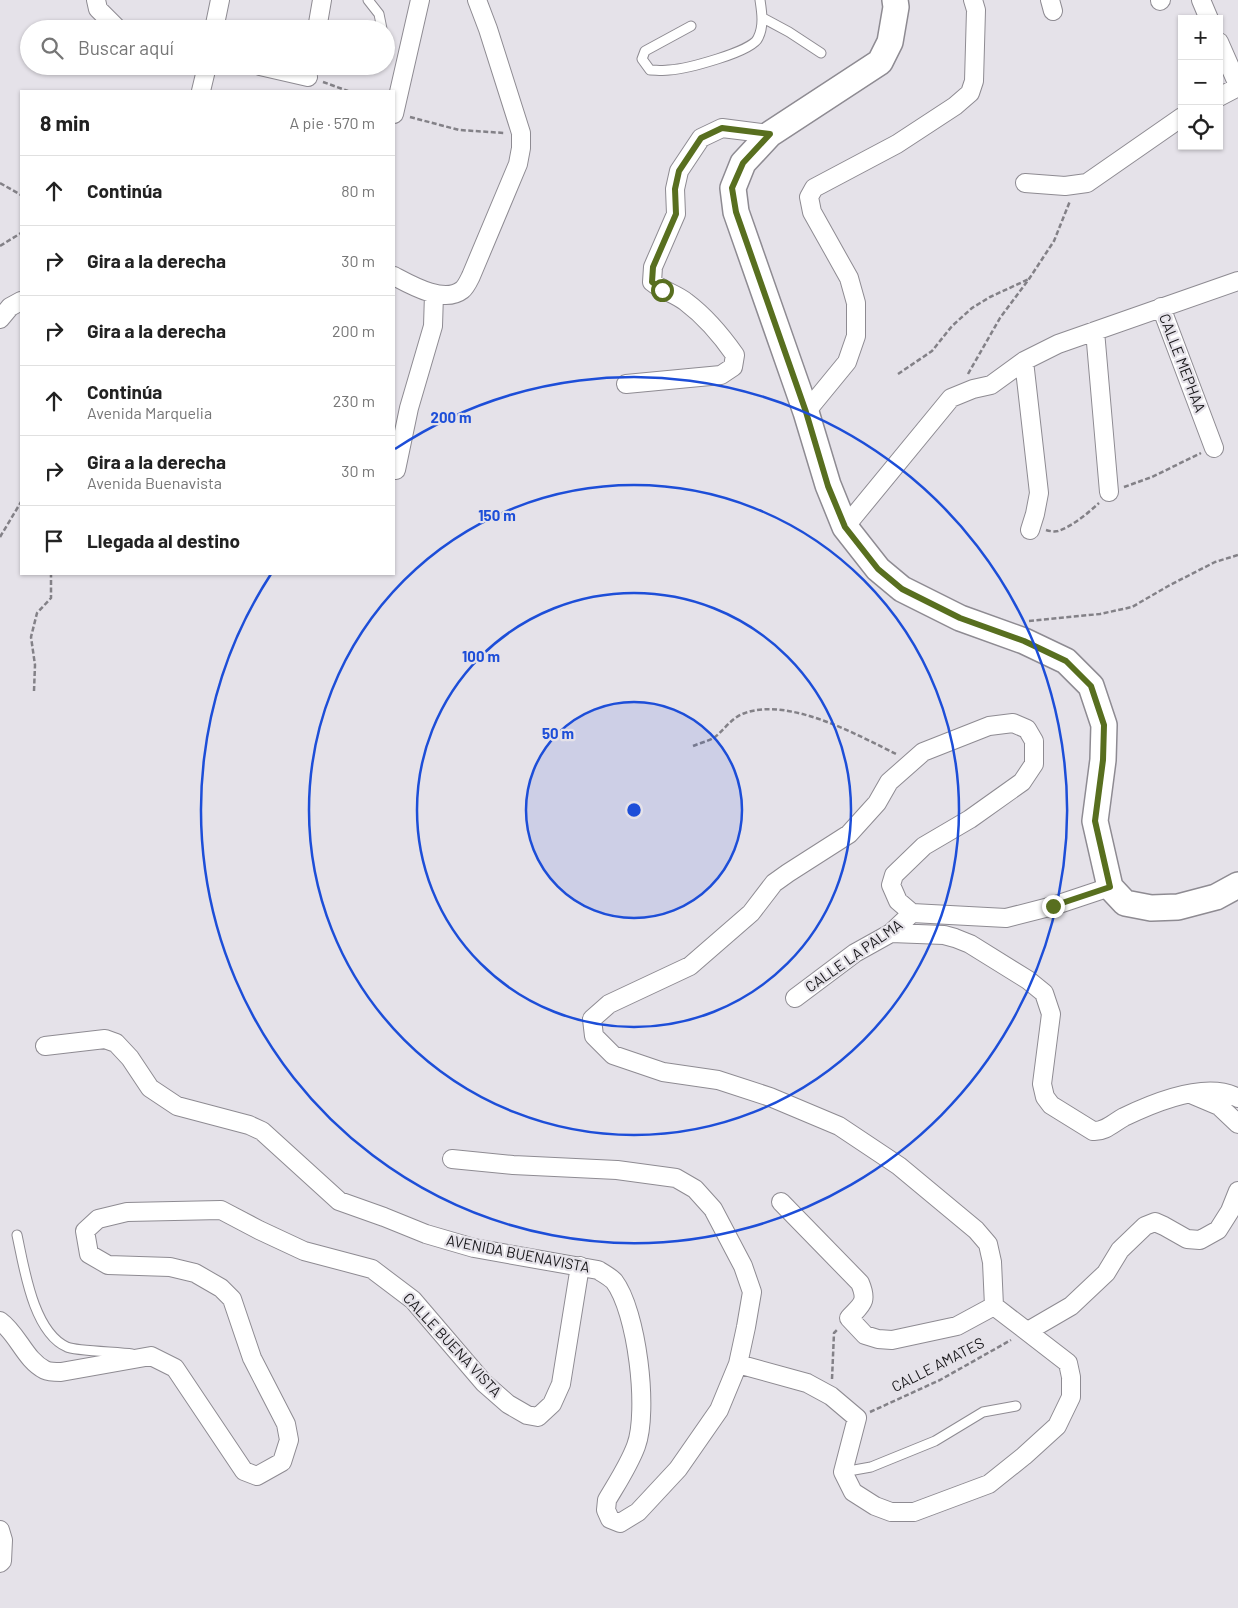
<!DOCTYPE html>
<html lang="es">
<meta charset="utf-8">
<style>
:root{--surface:#fff;--page:#f2f2f2;--text:#222;--muted:#767676;--line:#e0e0e0}
body{margin:0;font-family:Barlow,sans-serif;background:var(--page);color:var(--text)}
.controls{position:absolute;right:15px;top:15px;display:grid;overflow:hidden;border-radius:0px;box-shadow:0 1px 4px #0004}
.controls button{width:45px;height:45px;display:grid;place-items:center;padding:0;border:0;border-bottom:1px solid var(--line);background:var(--surface);color:var(--text);font:25px sans-serif}
.stop{position:absolute;width:15px;height:15px;margin:-11px;border:4px solid #586f1f;border-radius:50%;background:#fff}
.stop.end{background:#586f1f;border-color:#fff;box-shadow:0 1px 5px #0008}
.list{margin:0;padding:0;list-style:none}
h2{display:flex;justify-content:space-between;align-items:center;height:65px;margin:0;padding:0 20px;font-size:21px}
h2 small{font-size:16px;font-weight:400;color:var(--muted)}
.list li{display:grid;grid-template-columns:32px 1fr auto;gap:15px;align-items:center;box-sizing:border-box;height:70px;padding:0 20px;border-top:1px solid var(--line)}
.list b{display:block;font-size:19px;white-space:nowrap}
.list p{margin:0;font-size:16px;white-space:nowrap;color:var(--muted)}
.list em{font-size:16px;font-style:normal;color:var(--muted)}
.icon{flex:none;width:28px;height:28px;fill:none;stroke:currentColor;stroke-width:2;stroke-linecap:round;stroke-linejoin:round}
.map{position:relative;flex:none;width:1238px;height:1608px;overflow:hidden}
.search{position:absolute;background:var(--surface);box-shadow:0 1px 4px #0004;left:20px;top:20px;width:375px;height:55px;display:flex;align-items:center;gap:12px;box-sizing:border-box;padding:0 18px;border-radius:28px;color:var(--muted);font-size:19px}
.panel{position:absolute;background:var(--surface);box-shadow:0 1px 4px #0004;left:20px;top:90px;width:375px;height:485px;border-radius:0px}
.map>svg:first-child{display:block}
.lines{fill:none;stroke-linecap:round;stroke-linejoin:round}
.lane-casing{stroke:#8e8b92;stroke-width:11}
.street-casing{stroke:#8e8b92;stroke-width:20}
.secondary-casing{stroke:#8e8b92;stroke-width:28}
.path{stroke:#838187;stroke-width:2.5;stroke-dasharray:5 2.5;stroke-linecap:butt}
.lane{stroke:#fff;stroke-width:9}
.street{stroke:#fff;stroke-width:18}
.secondary{stroke:#fff;stroke-width:25}
.route{stroke:#586f1f;stroke-width:6}
.ring{fill:none;stroke:#1d4ed8;stroke-width:2.5}
.labels{text-anchor:middle;stroke-width:4.5;stroke-linejoin:round;paint-order:stroke}
.street-label{font-size:15px;fill:#18171a;stroke:#e5e2e9}
.centre{fill:#1d4ed8;stroke:#e5e2e9;stroke-width:2.5}
.ring-label{font-size:15px;text-anchor:middle;font-weight:bold;fill:#1d4ed8;stroke:#e5e2e9;stroke-width:4.5;stroke-linejoin:round;paint-order:stroke}
</style>
<div class="map">
<svg width="1238" height="1608" viewBox="0 0 1238 1608">
<rect width="100%" height="100%" fill="#e5e2e9"/>
<g class="lines">
<defs>
<path id="lane" d="M368,0l11,14 3,15
M763,18l26,14 32,21
M691,26l-46,25 -3,8 8,11c6,0 13,1 19,0 17,-1 83,-18 89,-32 6,-12 4,-25 2,-38
M17,1235c7,32 16,97 50,112 8,4 52,5 65,7
M843,1472l28,-5 64,-26 48,-29 33,-6"/>
<path id="street" d="M96,0l2,9 20,20
M1050,0l3,11
M1201,0l8,19
M1160,1l1,-1
M214,29l6,-29
M317,29l5,-29
M1219,42l19,43
M260,66l48,11
M201,91l6,-25
M1219,97l19,-10
M394,114l26,-114
M1025,183l40,3 22,-3 95,-66
M394,276c17,9 50,28 68,14 4,-3 7,-10 9,-14l47,-112 3,-16v-15l-33,-104 -11,-29
M1161,307l53,141
M0,319l10,-12 11,-6
M1095,331l14,161
M1024,361l15,132 -4,21 -5,16
M626,384l95,-9 12,-8 2,-12c-14,-20 -29,-38 -49,-53 -10,-8 -23,-11 -34,-20l1,-15 23,-53 -1,-25 4,-18 22,-33 21,-10 48,6
M806,412l41,-50 9,-26v-33l-7,-25 -37,-66 -3,-15 5,-9 83,-44 58,-38 15,-13 4,-12 2,-71 -3,-10
M396,470l13,-62 24,-82 1,-32
M845,527l106,-129 22,-9 18,-4 33,-24 34,-17 180,-63
M891,933l53,2 11,3 15,6 58,36 16,13 7,21 -9,70 3,13 6,8 42,26c12,1 20,-8 31,-14 29,-14 83,-37 114,-19
M795,998l60,-45 36,-20 21,-20
M45,1046l60,-7 11,4 14,15 20,30 27,18 72,19 13,6 77,70 45,16 42,17 48,14 124,22c5,3 12,7 16,11 23,30 35,130 22,165 -7,19 -19,37 -29,54l-1,10 4,9 10,4 18,-11 40,-43 41,-59 19,-46 8,-37 6,-35 -9,-26 -30,-57 -18,-20 -19,-11 -59,-8 -104,-5 -61,-6
M1193,1095l26,11 19,18
M781,1202l79,81c8,19 2,21 -11,35l16,17 13,4 14,1 65,-14 37,-20
M0,1321c18,13 25,39 45,49 4,2 11,2 16,2l90,-16 24,12 69,103 13,5 25,-14 7,-22 -3,-16 -34,-66 -20,-59 -11,-11 -26,-15 -25,-6 -62,-2 -19,-11 -4,-23 13,-12 29,-7 94,-2 38,20 45,21 68,18 41,31 71,83 24,21 19,11 11,2 14,-13 9,-20 19,-118
M1028,1331l43,-25 35,-33 14,-23 25,-24 10,-4 9,4 23,13 13,1 18,-10 12,-19 8,-20
M738,1364l69,19 24,13 26,22 -14,54 10,20 22,14 16,6h23l75,-28 35,-28 33,-30 14,-29v-20l-3,-14 -74,-57 -2,-44 -4,-18 -12,-14 -77,-64 -60,-40 -69,-29 -52,-17 -55,-8 -50,-17 -19,-19 -2,-17 17,-15 81,-38 61,-53 23,-30 14,-10 61,-39 28,-31 12,-21 34,-30 66,-26 24,-3 14,6 7,12v23l-12,18 -52,37 -46,27 -30,29 -3,10 7,16 14,12 94,5 47,-12 57,-19
M0,1530l3,10 -1,21 -2,2"/>
<path id="secondary" d="M895,0l1,7 -6,35 -10,20 -110,72 -27,29 -10,25 3,24 70,200 22,73 17,42 33,42 24,20 58,29 64,23 42,20 25,25 13,39 -1,35 -8,61 15,66 15,16 26,5 27,-1 38,-10 22,-12"/>
</defs>
<use href="#lane" class="lane-casing"/>
<use href="#street" class="street-casing"/>
<use href="#secondary" class="secondary-casing"/>
<path class="path" d="M323,82l25,9
M410,117l49,13 46,3
M0,183l21,12
M0,246l21,-13
M898,374l34,-23 20,-25 20,-18 18,-11 39,-18
M968,374l32,-56 29,-39 25,-38 16,-40
M1124,487l28,-10 49,-24
M1046,530c3,1 8,2 12,1 15,-5 30,-18 41,-28
M0,537l21,-35
M1029,621l71,-7 32,-7 38,-22 45,-23 23,-7
M34,691l1,-26 -4,-28 6,-24 14,-15v-24
M693,746c7,-3 16,-5 22,-9 10,-8 17,-20 30,-24 44,-16 113,22 153,42
M832,1379l2,-46 4,-4
M870,1412l70,-32 71,-40"/>
<use href="#lane" class="lane"/>
<use href="#street" class="street"/>
<use href="#secondary" class="secondary"/>
</g>
<g class="lines">
<path class="route" d="M662,290l-10,-8 1,-15 23,-53 -1,-25 4,-18 22,-33 21,-10 48,6 -27,29 -11,25 4,24 70,200 22,74 17,41 33,42 24,20 58,29 64,23 42,20 25,25 13,39 -1,35 -8,61 15,66 -57,19"/>
</g>
<circle cx="634" cy="810" r="108" fill="#1d4ed8" fill-opacity=".12"/>
<g class="ring">
<circle cx="634" cy="810" r="108"/>
<circle cx="634" cy="810" r="217"/>
<circle cx="634" cy="810" r="325"/>
<path d="M395 449A433 433 0 1 1 271 574"/>
</g>
<g class="labels">
<g class="street-label">
<text transform="translate(1182 363) rotate(69)" y="5">CALLE MEPHAA</text>
<text transform="translate(854 956) rotate(-35)" y="5">CALLE LA PALMA</text>
<text transform="translate(518 1254) rotate(11)" y="5">AVENIDA BUENAVISTA</text>
<text transform="translate(452 1345) rotate(47)" y="5">CALLE BUENA VISTA</text>
<text transform="translate(938 1365) rotate(-27)" y="5">CALLE AMATES</text>
</g>
</g>
<circle cx="634" cy="810" r="8" class="centre"/>
<g class="ring-label">
<text x="451" y="423">200 m</text>
<text x="497" y="521">150 m</text>
<text x="481" y="662">100 m</text>
<text x="558" y="739">50 m</text>
</g>
</svg>
<div class="controls">
<button>+</button>
<button>−</button>
<button><svg class="icon" aria-label="locate" viewBox="0 0 24 24"><circle cx="12" cy="12" r="6"/><path d="M12 2v4M12 18v4M2 12h4M18 12h4"/></svg></button>
</div>
<div class="stop" style="left:662px;top:290px"></div>
<div class="stop end" style="left:1053px;top:906px"></div>
<div class="search"><svg class="icon" aria-label="search" viewBox="0 0 24 24"><circle cx="10" cy="10" r="6"/><path d="M15 15l6 6"/></svg>Buscar aquí</div>
<section class="panel">
<h2>8 min<small>A pie · 570 m</small></h2>
<ul class="list">
<li><svg class="icon" aria-label="ahead" viewBox="0 0 24 24"><path d="M12 20V5M6 11l6-6 6 6"/></svg><div><b>Continúa</b></div><em>80 m</em></li>
<li><svg class="icon" aria-label="right" viewBox="0 0 24 24"><path d="M7 20v-9h11M14 6l5 5-5 5"/></svg><div><b>Gira a la derecha</b></div><em>30 m</em></li>
<li><svg class="icon" aria-label="right" viewBox="0 0 24 24"><path d="M7 20v-9h11M14 6l5 5-5 5"/></svg><div><b>Gira a la derecha</b></div><em>200 m</em></li>
<li><svg class="icon" aria-label="ahead" viewBox="0 0 24 24"><path d="M12 20V5M6 11l6-6 6 6"/></svg><div><b>Continúa</b><p>Avenida Marquelia</p></div><em>230 m</em></li>
<li><svg class="icon" aria-label="right" viewBox="0 0 24 24"><path d="M7 20v-9h11M14 6l5 5-5 5"/></svg><div><b>Gira a la derecha</b><p>Avenida Buenavista</p></div><em>30 m</em></li>
<li><svg class="icon" aria-label="arrive" viewBox="0 0 24 24"><path d="M6 21V4h12l-3 4 3 4H6"/></svg><div><b>Llegada al destino</b></div></li>
</ul>
</section>
</div>
